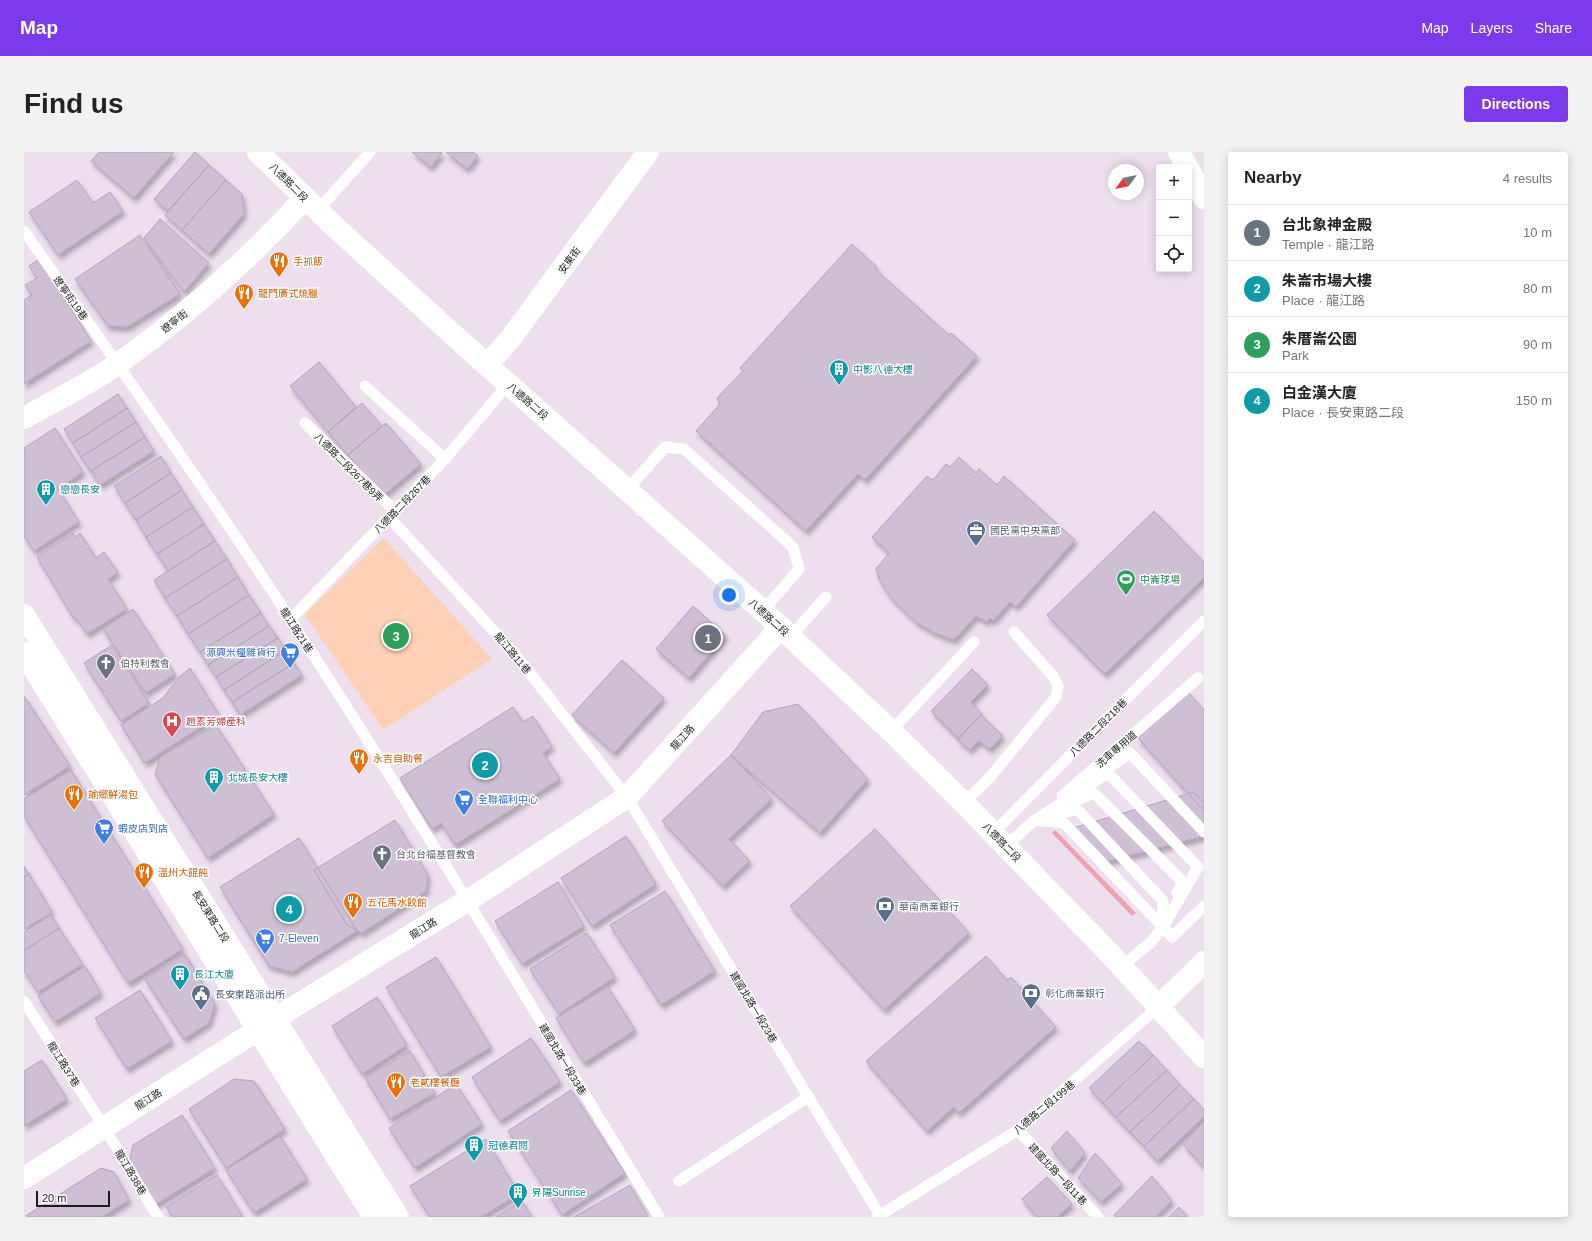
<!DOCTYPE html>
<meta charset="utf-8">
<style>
:root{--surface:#fff;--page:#f2f2f2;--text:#222;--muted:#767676;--line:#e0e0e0;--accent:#7c3aed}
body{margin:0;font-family:Arial,"Noto Sans TC",sans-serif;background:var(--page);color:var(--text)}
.controls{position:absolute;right:12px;top:12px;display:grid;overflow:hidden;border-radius:4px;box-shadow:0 2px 10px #0003}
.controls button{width:36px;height:36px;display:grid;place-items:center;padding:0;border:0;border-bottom:1px solid var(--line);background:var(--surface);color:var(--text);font:20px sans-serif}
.compass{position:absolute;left:1084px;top:12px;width:36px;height:36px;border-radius:50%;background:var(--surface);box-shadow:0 2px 10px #0003;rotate:237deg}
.scale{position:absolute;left:12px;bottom:10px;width:74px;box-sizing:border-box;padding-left:4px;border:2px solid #1b1b1b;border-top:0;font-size:11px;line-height:14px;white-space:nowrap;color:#1b1b1b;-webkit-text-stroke:3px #fff;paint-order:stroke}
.you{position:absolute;left:705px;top:443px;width:14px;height:14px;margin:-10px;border:3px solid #fff;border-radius:50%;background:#1a73e8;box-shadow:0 0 0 6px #1a73e833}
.badge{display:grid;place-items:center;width:26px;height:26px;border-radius:50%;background:var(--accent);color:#fff;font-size:13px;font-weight:700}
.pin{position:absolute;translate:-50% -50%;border:2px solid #fff;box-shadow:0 1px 4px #0006}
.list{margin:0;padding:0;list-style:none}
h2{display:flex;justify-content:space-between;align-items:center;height:52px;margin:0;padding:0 16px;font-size:17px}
h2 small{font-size:13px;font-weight:400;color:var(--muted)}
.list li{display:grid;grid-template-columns:26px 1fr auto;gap:12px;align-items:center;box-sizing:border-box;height:56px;padding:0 16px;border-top:1px solid var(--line)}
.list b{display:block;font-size:15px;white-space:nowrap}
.list p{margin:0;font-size:13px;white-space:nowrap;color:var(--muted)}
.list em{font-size:13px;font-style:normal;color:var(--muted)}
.icon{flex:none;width:22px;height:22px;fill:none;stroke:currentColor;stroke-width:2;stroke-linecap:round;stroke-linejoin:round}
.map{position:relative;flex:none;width:1180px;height:1065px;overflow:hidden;border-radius:4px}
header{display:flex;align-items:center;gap:24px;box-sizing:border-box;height:56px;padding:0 20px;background:var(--accent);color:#fff}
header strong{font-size:19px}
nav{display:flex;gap:22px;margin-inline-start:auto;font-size:14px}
.intro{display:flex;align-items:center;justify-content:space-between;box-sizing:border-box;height:96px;padding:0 24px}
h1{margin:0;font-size:28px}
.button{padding:10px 18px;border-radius:4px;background:var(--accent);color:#fff;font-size:14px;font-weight:700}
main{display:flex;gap:24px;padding:0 24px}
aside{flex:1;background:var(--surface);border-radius:4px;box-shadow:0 2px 10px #0003}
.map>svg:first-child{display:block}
.grass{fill:#ee9fb0}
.park{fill:#fed0b6}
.building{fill:#cfbfd5;stroke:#b8a1c1;filter:url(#shadow)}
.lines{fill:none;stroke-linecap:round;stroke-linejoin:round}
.service{stroke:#fff;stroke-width:11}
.minor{stroke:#fff;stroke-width:22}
.tertiary{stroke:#fff;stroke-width:22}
.labels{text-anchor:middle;stroke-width:3;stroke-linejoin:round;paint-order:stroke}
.street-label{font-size:10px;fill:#1b1b1b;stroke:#fff}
.food-label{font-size:10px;fill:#c56008;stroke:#fff;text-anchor:start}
.culture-label{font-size:10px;fill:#0d838f;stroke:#fff;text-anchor:start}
.service-label{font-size:10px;fill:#4e5e75;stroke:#fff;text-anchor:start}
.leisure-label{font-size:10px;fill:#27864d;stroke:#fff;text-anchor:start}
.shop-label{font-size:10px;fill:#366cbe;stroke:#fff;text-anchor:start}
.worship-label{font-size:10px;fill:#5b616d;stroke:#fff;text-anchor:start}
.health-label{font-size:10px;fill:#be3a42;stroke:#fff;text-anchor:start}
</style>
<header>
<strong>Map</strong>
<nav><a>Map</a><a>Layers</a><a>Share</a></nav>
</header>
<div class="intro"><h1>Find us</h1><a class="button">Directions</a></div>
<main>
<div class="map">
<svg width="1180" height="1065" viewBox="0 0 1180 1065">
<defs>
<filter id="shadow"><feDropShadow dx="2.5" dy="4.5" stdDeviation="2" flood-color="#0004"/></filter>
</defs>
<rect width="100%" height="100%" fill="#eddfee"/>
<path class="grass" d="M1031,678l81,83 -4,3 -80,-83z"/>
<path class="park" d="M360,386l108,121 -109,71 -78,-116z"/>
<path class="building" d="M75,0h75l-40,46 -43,-37z
M171,0l14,13 -41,46 -14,-12z
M388,0h28l2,1 -11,14z
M422,0h27l5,4 -11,13z
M185,13l17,15 -44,50 -17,-15z
M53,28l16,23 17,-11 13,19 -65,44 -29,-43z
M202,28l16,14 2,20 -35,40 -27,-24z
M136,67l49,44 -25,29 -40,-54z
M116,83l40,59 -53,33 -19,-1 -33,-47z
M828,92l25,23 -2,2 74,66 2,-2 26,23 -112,124 -7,-6 -52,57 -110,-100 24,-27 -3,-6 26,-27 -3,-3z
M15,107l52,82 -67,43v-84l8,-5 -7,-10 12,-7 -8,-12z
M295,210l37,45 -28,25 -38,-46z
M94,242l9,14 -54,35 -9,-14z
M338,251l20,23 -34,29 -20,-23z
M103,256l9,14 -55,35 -8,-14z
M112,270l9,15 -54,34 -10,-14z
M362,271l35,41 -38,32 -35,-41z
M31,276l28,44 -25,17 21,33 -45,29 -10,-15v-88z
M121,285l9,14 -54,34 -9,-14z
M137,304l10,17 -46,30 -11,-17z
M935,305l17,16 3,-4 18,16 7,-9 71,64 -59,67 -6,-5 -17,19 -3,-3 -3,4 -11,-6 -22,24 -19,-7 -18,-10 -25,-24 -12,-18 -4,-12 13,-16 -17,-16 55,-61 6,4 13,-16 4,3z
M147,321l11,17 -46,30 -11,-17z
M158,338l11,17 -47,30 -10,-17z
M169,355l11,17 -47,30 -11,-17z
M1130,359l50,51v16l-99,96 -58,-59z
M180,372l11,17 -47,30 -11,-17z
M49,381l2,4 5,-4 16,25 8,-6 14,21 -10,6 19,30 -40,25 -10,-15 -4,-2 -36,-60z
M191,389l12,18 -62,39 -11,-18z
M203,407l11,18 -61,39 -12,-18z
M214,425l11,18 -61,39 -11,-18z
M225,443l12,18 -61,39 -12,-18z
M669,454l33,30 -37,42 -33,-29z
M109,457l42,65 -29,19 -43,-64z
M237,461l8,13 -61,39 -8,-13z
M245,474l9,12 -62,39 -8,-12z
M254,486l8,12 -62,40 -8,-13z
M88,493l37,58 -28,18 -37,-58z
M262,498l8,13 -62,39 -8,-12z
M598,508l42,38 -50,55 -42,-38z
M270,511l8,12 -62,40 -8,-13z
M166,516l29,47 -74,48 -24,-38 42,-27 16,-21z
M948,517l16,16 -17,17 11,12 -24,24 -27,-27z
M1164,540l16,18v101l-66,-73z
M0,544l46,70 -46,29z
M774,552l70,75 -48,54 -89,-78 32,-43z
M489,555l10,15 10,-6 19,31 -9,6 17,26 -105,66 -14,-22 -9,6 -32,-51z
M957,563l22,21 -13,13 -11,-8 -9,9 -12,-10z
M192,573l58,89 -66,44 -53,-84 5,-17z
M707,603l41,44 -43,40 21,22 -27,25 -61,-65z
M47,618l112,179 -55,34 -104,-167v-17z
M1170,640l10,11v33l-99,26 -32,-34z
M371,668l33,55 -2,16 -64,42 -15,-8 -33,-55z
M851,677l94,104 -85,77 -94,-104z
M602,684l30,48 -64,42 -31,-48z
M275,686l58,93 -65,41 -23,-6 -49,-79z
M0,714l5,8 -5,3z
M5,722l23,38 -28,17v-52z
M534,730l26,44 -62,38 -27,-43z
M641,739l50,80 -54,34 -51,-80z
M27,763l8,13 -35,23v-19z
M35,776l24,36 -45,28 -14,-21v-20z
M563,781l28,44 -56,37 -29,-45z
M161,802l30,50 -6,19 -25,16 -39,-60z
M962,804l21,24 4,-3 45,50 -97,86 -5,-6 -27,24 -61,-70z
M412,805l55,90 -50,30 -55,-90z
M61,814l16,27 -46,29 -17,-26z
M584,835l27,43 -51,33 -28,-45z
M116,838l32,51 -45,28 -32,-51z
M353,845l30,48 -45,29 -30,-48z
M507,886l29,44 -60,39 -28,-44z
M1115,889l14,14 -50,48 -14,-15z
M386,899l25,42 -45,26 -25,-41z
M1129,903l14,15 -51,47 -13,-14z
M18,908l25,39 -43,27v-55z
M1143,918l13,15 -50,47 -14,-15z
M210,927l20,2 31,48 -59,39 -37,-59z
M432,932l26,40 -67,44 -26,-40z
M1156,933l14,14 -50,47 -14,-14z
M547,938l54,83 -63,42 -54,-84z
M1170,947l10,11v7l-47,44 -13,-15z
M158,963l33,53 -60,37 -26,-42 4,-18z
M1180,969v46l-21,-23z
M1043,979l18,22 -15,18 -19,-23z
M256,984l27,43 -53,34 -28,-43z
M462,987l33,55 -38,23h-51l-20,-31z
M1071,1001l27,31 -21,18 -23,-24z
M77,1016l13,4 15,28 -27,17h-78z
M193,1023l26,42h-70l-7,-10z
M1128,1024l20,25 -17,16h-39l-2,-2z
M1023,1025l25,27 -15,13h-20l-15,-18z
M606,1033l18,32h-74z
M498,1049l10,16h-36z
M1155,1055l9,10h-19z"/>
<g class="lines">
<path class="service" d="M294,58l52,-58
M0,79c91,129 181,257 267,389 127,196 247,397 368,597
M341,234l80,73
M281,271l89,87
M604,337l37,-42 19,2 109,98 6,22 -36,42
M365,365l125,136 113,144 254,420
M266,468l155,-161 63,-75
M767,484l35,-39
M867,579l83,-89
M1076,622l30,-21 74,79
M1038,644l136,-118
M1049,650l21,-9 88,88 -5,12
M940,651l27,-27 65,-79 2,-11 -5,-10 -39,-44
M1021,666l32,-9 86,92v26
M1011,668l73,-47 90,94 -35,60
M969,681l211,-212
M982,694l29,-26 29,3 99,104 -13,16 -29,24
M1139,775l9,10 32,-31
M0,849l80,126 54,90
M994,978l80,87
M655,1029l129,-84
M853,1065l141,-87 140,-123"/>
<path class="minor" d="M1155,0l8,15
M1165,18l15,28
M463,213l23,-26 138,-187
M0,266c30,-17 67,-35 95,-55 68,-48 130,-104 186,-165
M1134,855l46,-45"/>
<path class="tertiary" d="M234,0l77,75 124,113 304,271 128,120 73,72 149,154 91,100
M0,463l374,602
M0,501l350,564
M0,1026l273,-173 170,-104 160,-104 154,-170"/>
</g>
<defs>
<symbol id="restaurant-pin" viewBox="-11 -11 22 30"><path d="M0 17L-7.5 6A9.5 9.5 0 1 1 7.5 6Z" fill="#e8710a" stroke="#fff"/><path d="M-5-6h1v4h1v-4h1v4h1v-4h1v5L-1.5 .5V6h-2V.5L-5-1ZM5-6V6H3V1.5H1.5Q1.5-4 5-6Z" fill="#fff"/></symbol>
<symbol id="building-pin" viewBox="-11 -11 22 30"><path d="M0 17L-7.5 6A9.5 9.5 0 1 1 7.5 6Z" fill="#0f9aa8" stroke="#fff"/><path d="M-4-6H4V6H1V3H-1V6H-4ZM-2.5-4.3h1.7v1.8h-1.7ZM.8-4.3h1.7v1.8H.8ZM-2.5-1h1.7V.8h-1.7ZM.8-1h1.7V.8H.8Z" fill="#fff"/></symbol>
<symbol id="office-pin" viewBox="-11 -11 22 30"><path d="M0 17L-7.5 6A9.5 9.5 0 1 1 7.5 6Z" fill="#5c6f8a" stroke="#fff"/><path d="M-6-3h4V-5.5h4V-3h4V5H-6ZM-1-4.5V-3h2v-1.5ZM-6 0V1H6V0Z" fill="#fff"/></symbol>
<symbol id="stadium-pin" viewBox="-11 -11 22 30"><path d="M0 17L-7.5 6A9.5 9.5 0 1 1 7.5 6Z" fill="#2e9e5b" stroke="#fff"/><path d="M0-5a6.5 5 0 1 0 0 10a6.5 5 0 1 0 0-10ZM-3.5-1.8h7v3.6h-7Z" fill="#fff"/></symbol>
<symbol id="supermarket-pin" viewBox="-11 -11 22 30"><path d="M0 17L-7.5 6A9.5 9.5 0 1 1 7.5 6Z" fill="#3f7fe0" stroke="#fff"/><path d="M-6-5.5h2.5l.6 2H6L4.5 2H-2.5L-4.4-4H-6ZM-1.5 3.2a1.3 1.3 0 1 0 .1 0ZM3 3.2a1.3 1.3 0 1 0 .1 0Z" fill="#fff"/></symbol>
<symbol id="church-pin" viewBox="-11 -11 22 30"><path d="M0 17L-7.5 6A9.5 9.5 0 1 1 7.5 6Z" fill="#6b7280" stroke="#fff"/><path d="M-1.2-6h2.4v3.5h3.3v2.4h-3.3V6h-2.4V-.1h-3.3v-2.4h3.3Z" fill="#fff"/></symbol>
<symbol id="hospital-pin" viewBox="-11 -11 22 30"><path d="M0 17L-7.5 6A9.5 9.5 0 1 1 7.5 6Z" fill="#e0444e" stroke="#fff"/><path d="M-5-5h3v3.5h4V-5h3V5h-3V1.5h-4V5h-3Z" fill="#fff"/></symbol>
<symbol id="bank-pin" viewBox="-11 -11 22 30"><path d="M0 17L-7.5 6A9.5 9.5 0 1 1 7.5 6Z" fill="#5c6f8a" stroke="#fff"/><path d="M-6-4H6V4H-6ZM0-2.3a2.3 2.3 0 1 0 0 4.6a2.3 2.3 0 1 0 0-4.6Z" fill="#fff"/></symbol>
<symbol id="civic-pin" viewBox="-11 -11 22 30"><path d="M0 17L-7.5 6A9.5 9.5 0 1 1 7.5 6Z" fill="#5c6f8a" stroke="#fff"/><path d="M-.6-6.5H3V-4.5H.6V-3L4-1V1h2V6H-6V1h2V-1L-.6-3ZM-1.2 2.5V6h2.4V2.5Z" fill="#fff"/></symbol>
</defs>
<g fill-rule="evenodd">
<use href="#restaurant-pin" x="244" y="98" width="22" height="30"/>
<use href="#restaurant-pin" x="209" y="130" width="22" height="30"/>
<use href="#building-pin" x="804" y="206" width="22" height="30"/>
<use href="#building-pin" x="11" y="326" width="22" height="30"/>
<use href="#office-pin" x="941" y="367" width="22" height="30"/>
<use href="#stadium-pin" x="1091" y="416" width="22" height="30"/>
<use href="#supermarket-pin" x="255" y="489" width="22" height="30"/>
<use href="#church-pin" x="71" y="500" width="22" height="30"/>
<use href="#hospital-pin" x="137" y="558" width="22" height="30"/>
<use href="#restaurant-pin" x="324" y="595" width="22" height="30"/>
<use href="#building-pin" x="179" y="614" width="22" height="30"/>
<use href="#restaurant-pin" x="39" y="631" width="22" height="30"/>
<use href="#supermarket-pin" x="429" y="636" width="22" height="30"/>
<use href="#supermarket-pin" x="69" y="665" width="22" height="30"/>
<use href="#church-pin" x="347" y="691" width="22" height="30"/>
<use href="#restaurant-pin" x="109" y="709" width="22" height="30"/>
<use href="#restaurant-pin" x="318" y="739" width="22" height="30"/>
<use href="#bank-pin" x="850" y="743" width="22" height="30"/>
<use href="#supermarket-pin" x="230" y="775" width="22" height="30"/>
<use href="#building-pin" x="145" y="811" width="22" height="30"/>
<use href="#bank-pin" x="996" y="830" width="22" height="30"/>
<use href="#civic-pin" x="166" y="831" width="22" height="30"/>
<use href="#restaurant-pin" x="361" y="919" width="22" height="30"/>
<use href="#building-pin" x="439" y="982" width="22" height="30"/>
<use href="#building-pin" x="483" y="1029" width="22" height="30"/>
</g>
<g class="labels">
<g class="street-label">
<text transform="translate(265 30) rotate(45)" y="4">八德路二段</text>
<text transform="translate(545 108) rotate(-54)" y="4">安東街</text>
<text transform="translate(47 146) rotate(55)" y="4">遼寧街19巷</text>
<text transform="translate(150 169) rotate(-38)" y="4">遼寧街</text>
<text transform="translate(504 249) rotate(41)" y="4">八德路二段</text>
<text transform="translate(325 315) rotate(45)" y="4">八德路二段267巷9弄</text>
<text transform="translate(378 352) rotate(-46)" y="4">八德路二段267巷</text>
<text transform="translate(745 465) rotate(42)" y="4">八德路二段</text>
<text transform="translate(273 478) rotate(57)" y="4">龍江路21巷</text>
<text transform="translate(489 501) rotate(50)" y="4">龍江路11巷</text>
<text transform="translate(1074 575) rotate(-45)" y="4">八德路二段218巷</text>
<text transform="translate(658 585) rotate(-48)" y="4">龍江路</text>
<text transform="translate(1092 597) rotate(-41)" y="4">洗車專用道</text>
<text transform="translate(978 690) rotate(46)" y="4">八德路二段</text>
<text transform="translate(187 764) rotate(58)" y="4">長安東路二段</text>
<text transform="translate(399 776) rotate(-32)" y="4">龍江路</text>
<text transform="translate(730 855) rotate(59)" y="4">建國北路一段23巷</text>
<text transform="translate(539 907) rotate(59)" y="4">建國北路一段33巷</text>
<text transform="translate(40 912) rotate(58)" y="4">龍江路37巷</text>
<text transform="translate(124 947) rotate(-32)" y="4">龍江路</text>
<text transform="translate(1020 955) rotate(-40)" y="4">八德路二段199巷</text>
<text transform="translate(107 1020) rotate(59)" y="4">龍江路38巷</text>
<text transform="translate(1034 1022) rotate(47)" y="4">建國北路一段11巷</text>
</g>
<g class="food-label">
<text x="269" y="113">手抓飯</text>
<text x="234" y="145">龍門廣式燒臘</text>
<text x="349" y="610">永吉自助餐</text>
<text x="64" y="646">諭鄉鮮湯包</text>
<text x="134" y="724">溫州大餛飩</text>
<text x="343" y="754">五花馬水餃館</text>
<text x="386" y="934">老貳樓餐廳</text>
</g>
<g class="culture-label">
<text x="829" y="221">中影八德大樓</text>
<text x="36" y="341">戀戀長安</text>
<text x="204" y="629">北城長安大樓</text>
<text x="170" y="826">長江大廈</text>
<text x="464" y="997">冠德君閱</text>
<text x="508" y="1044">昇陽Sunrise</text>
</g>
<g class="service-label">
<text x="966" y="382">國民黨中央黨部</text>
<text x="875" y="758">華南商業銀行</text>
<text x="1021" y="845">彰化商業銀行</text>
<text x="191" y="846">長安東路派出所</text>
</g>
<g class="leisure-label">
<text x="1116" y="431">中崙球場</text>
</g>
<g class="shop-label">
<text x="252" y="504" text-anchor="end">源興米糧雜貨行</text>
<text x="454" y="651">全聯福利中心</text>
<text x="94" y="680">蝦皮店到店</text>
<text x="255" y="790">7-Eleven</text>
</g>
<g class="worship-label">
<text x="96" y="515">伯特利教會</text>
<text x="372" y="706">台北台福基督教會</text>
</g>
<g class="health-label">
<text x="162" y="573">趙素芳婦產科</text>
</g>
</g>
</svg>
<div class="controls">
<button>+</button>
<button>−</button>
<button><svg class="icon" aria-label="locate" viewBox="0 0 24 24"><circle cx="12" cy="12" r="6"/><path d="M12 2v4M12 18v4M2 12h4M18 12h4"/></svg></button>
</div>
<svg class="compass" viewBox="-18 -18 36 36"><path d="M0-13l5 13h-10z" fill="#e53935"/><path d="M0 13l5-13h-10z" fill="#767676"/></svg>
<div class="scale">20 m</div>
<div class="you"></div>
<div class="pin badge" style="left:684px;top:486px;background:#6b7280">1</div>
<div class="pin badge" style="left:461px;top:613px;background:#0f9aa8">2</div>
<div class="pin badge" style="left:372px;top:484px;background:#2e9e5b">3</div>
<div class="pin badge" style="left:265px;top:757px;background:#0f9aa8">4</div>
</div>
<aside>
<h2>Nearby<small>4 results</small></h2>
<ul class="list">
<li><span class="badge" style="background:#6b7280">1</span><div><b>台北象神金殿</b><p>Temple · 龍江路</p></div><em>10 m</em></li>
<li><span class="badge" style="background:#0f9aa8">2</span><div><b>朱崙市場大樓</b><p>Place · 龍江路</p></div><em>80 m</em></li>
<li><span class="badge" style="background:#2e9e5b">3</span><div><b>朱厝崙公園</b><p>Park</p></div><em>90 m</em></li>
<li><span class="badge" style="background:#0f9aa8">4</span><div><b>白金漢大廈</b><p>Place · 長安東路二段</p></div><em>150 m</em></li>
</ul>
</aside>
</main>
